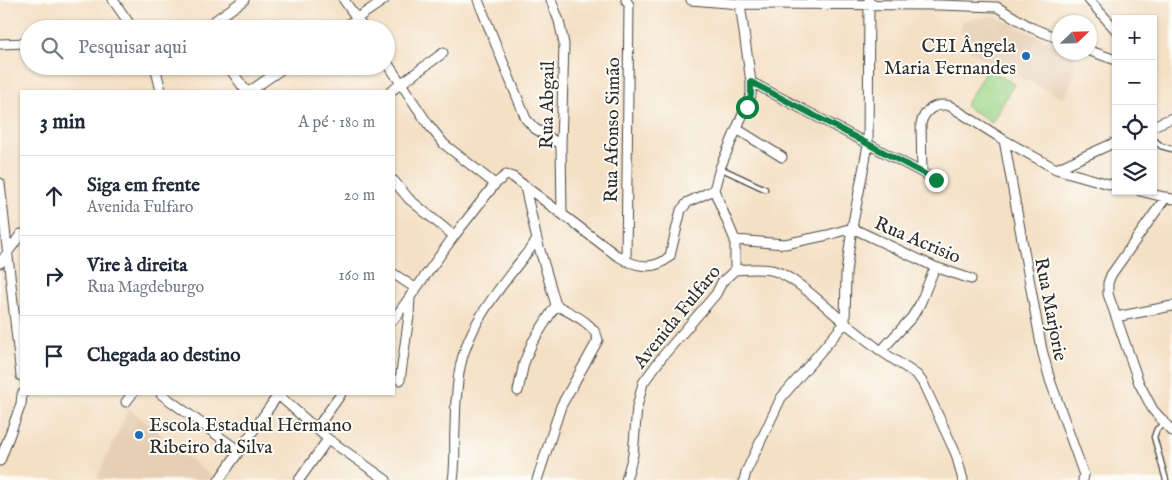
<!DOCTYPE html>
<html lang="pt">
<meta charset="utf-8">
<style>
:root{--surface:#fff;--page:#f2f2f3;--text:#1f2937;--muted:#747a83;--line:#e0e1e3}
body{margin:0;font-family:"IM FELL English",serif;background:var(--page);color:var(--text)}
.controls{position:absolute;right:15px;top:15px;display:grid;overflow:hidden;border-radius:0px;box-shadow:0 1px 4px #0004}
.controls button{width:45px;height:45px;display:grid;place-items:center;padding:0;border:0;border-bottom:1px solid var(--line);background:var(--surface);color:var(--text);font:25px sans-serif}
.compass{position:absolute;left:1052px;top:15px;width:45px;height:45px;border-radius:50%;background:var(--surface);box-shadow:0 1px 4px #0004;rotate:67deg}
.stop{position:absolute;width:15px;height:15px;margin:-11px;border:4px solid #0b8043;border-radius:50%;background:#fff}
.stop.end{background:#0b8043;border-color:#fff;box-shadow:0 1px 5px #0008}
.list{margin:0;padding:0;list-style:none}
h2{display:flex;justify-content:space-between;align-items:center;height:65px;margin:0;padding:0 20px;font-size:21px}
h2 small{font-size:16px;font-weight:400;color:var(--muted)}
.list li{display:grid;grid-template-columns:32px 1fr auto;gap:15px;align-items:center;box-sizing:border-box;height:80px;padding:0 20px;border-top:1px solid var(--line)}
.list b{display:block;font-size:19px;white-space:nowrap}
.list p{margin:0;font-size:16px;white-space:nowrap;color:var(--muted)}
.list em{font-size:16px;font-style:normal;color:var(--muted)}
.icon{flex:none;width:28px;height:28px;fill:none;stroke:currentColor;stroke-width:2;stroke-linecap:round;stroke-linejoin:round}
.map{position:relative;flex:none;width:1172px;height:480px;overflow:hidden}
.search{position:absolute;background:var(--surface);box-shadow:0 1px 4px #0004;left:20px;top:20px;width:375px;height:55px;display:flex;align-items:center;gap:12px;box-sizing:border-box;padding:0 18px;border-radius:28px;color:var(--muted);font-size:19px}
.panel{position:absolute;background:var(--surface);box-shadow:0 1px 4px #0004;left:20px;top:90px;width:375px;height:305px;border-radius:0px}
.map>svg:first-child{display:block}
.built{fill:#e7cfb5}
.green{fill:#9dd688;stroke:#64805a}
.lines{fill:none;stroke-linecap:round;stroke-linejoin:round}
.lane-casing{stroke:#494642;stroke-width:7}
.street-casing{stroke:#494642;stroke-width:11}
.lane{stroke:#fff;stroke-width:4.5}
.street{stroke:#fff;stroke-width:9}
.route{stroke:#0b8043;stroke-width:6}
.poi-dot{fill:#1f6fb2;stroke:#fdfcf7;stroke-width:2}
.labels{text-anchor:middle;stroke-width:4;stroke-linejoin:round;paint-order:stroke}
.poi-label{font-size:19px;fill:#2b2b2b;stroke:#fdfcf7;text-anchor:end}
.street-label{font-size:19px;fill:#2b2b2b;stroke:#fdfcf7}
</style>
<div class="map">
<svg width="1172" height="480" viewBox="0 0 1172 480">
<rect width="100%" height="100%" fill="#fdfcf7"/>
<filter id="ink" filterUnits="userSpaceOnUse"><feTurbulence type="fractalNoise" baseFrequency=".02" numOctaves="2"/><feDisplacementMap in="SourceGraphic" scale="10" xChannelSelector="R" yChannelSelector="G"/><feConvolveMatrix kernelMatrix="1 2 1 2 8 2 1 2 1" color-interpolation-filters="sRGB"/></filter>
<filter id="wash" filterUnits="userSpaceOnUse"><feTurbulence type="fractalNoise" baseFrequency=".0096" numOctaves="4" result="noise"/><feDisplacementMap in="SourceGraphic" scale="20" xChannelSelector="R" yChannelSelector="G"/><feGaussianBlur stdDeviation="1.12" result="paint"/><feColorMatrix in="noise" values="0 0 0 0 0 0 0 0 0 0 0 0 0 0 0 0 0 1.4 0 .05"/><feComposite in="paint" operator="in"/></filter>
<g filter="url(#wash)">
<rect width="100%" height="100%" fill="#f4e0c5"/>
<path class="built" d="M994,16l65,31 1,5 15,1 -2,25 -9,21 -82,-41 -15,-10 -7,-15 3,-13z
M129,408l87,72h-120z"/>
<path class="green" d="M987,68l27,16 -22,38 -27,-16z"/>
</g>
<g filter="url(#ink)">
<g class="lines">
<defs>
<path id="lane" d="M1153,139l8,7 11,3
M720,168l45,21
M1164,424l-7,5 -3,8 12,43"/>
<path id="street" d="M113,0l20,29
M344,0l20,29
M478,0l48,119 8,9 27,17
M551,0l8,21 5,23 -3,101 1,69
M691,0l49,4 199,1 58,2
M1089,0l27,30
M997,7l35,21 28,11
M203,29l41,-29
M341,29l43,-29
M0,44l29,-1
M1090,51l26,9
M386,61l42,63 16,20 51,40
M155,66l6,25
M228,66l18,25
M751,82l185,98
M250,91l36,-25
M391,91l52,-38
M1153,126l19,-8
M737,129l45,28
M1004,140l38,210 8,30 34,95 -1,5
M1056,169l60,-27
M922,172l-1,-48c3,-14 15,-22 29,-18l54,34 52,29 60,17
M394,181l15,18 45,37
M0,183l21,193
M525,187l12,53 19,65c14,8 39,18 42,35l-37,66 -24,74
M1140,191l32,8
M1166,197l-55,78 -3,8v11l31,89 14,27 19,21
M735,240l50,4 43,-9 24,-7 83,39 36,12
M626,261l3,-256 -3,-5
M0,263l21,-29
M735,270c12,-1 24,-2 36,0 21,4 56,38 74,53
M394,274l21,14
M1116,317l56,-11
M394,319l60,-83 41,-52 11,-9 7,2 103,78c17,11 38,17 54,1l11,-46 7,-8 26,-12
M845,323l1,-50 6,-45 16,-83 1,-145
M881,351l31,-34 8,-13 15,-37
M400,380l9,-64 1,-20
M518,391l6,-28 8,-20 24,-38
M161,394l78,57
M277,394l51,45 58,41
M126,402l6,-8
M316,429l25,-35
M0,461l21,-57 1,-10
M219,480l59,-85
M299,480l29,-41
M453,480c3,-18 1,-35 2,-53 0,-15 1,-31 3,-46 5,-55 47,-99 79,-141
M626,480l7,-25 4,-48 6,-24 19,-26 54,-63 6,-12 13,-12v-30l-21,-50 6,-22 31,-73v-13l-11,-78
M744,480l2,-8 35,-74 64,-75 36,28 36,24 6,8 33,71 7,26"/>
</defs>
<use href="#lane" class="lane-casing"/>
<use href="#street" class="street-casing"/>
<use href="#lane" class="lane"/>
<use href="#street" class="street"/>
</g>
</g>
<g class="lines" filter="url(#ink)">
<path class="route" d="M747,107l4,-12v-13l185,98"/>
</g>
<g class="poi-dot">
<circle cx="1026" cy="56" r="5"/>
<circle cx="139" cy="435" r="5"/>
</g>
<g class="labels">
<g class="poi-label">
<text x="1016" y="52">CEI Ângela<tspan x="1016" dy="22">Maria Fernandes</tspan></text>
<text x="149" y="431" text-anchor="start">Escola Estadual Hermano<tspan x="149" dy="22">Ribeiro da Silva</tspan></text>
</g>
<g class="street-label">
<text transform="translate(546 105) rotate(-89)" y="7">Rua Abgail</text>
<text transform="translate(611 130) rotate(-89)" y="7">Rua Afonso Simão</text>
<text transform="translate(918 239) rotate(23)" y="7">Rua Acrisio</text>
<text transform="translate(1052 309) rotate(79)" y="7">Rua Marjorie</text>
<text transform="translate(676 316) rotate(-51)" y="7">Avenida Fulfaro</text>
</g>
</g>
</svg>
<div class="controls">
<button>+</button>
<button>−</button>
<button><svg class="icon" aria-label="locate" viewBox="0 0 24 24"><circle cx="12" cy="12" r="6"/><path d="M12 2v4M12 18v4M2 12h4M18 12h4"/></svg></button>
<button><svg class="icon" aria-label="layers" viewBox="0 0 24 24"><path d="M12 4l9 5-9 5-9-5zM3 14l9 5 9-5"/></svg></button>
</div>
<svg class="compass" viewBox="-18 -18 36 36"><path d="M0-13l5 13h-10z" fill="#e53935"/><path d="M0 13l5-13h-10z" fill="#747a83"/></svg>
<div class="stop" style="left:747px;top:107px"></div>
<div class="stop end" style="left:936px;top:180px"></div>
<div class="search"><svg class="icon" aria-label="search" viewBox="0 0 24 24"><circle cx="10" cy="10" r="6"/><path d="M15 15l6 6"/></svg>Pesquisar aqui</div>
<section class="panel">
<h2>3 min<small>A pé · 180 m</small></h2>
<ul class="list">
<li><svg class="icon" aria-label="ahead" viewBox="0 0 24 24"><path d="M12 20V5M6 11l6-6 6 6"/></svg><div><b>Siga em frente</b><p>Avenida Fulfaro</p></div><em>20 m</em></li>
<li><svg class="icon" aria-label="right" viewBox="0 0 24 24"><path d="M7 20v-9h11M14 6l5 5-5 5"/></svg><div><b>Vire à direita</b><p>Rua Magdeburgo</p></div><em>160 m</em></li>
<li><svg class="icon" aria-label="arrive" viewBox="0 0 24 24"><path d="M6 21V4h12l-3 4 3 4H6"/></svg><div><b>Chegada ao destino</b></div></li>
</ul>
</section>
</div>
